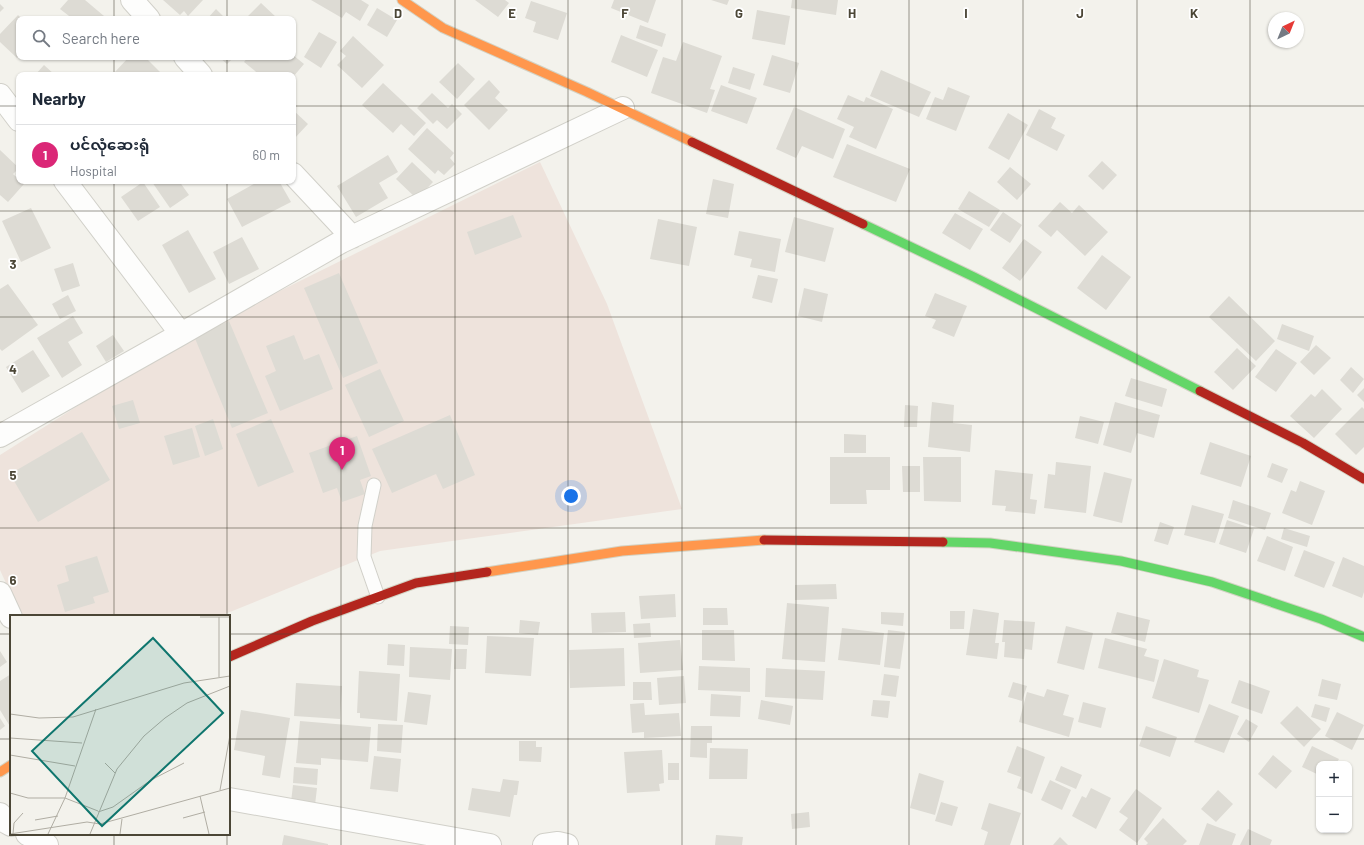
<!DOCTYPE html>
<meta charset="utf-8">
<style>
:root{--surface:#fff;--page:#f2f2f3;--text:#1f2937;--muted:#747a83;--line:#e0e1e3;--accent:#db2777}
body{margin:0;font-family:Barlow,"Noto Sans Myanmar",sans-serif;background:var(--page);color:var(--text)}
.controls{position:absolute;right:12px;bottom:12px;display:grid;overflow:hidden;border-radius:8px;box-shadow:0 1px 3px #0004}
.controls button{width:36px;height:36px;display:grid;place-items:center;padding:0;border:0;border-bottom:1px solid var(--line);background:var(--surface);color:var(--text);font:20px sans-serif}
.compass{position:absolute;left:1268px;top:12px;width:36px;height:36px;border-radius:50%;background:var(--surface);box-shadow:0 1px 3px #0004;rotate:43deg}
.you{position:absolute;left:571px;top:496px;width:14px;height:14px;margin:-10px;border:3px solid #fff;border-radius:50%;background:#1a73e8;box-shadow:0 0 0 6px #1a73e833}
.badge{display:grid;place-items:center;width:26px;height:26px;border-radius:50%;background:var(--accent);color:#fff;font-size:13px;font-weight:700}
.pin{position:absolute;translate:-50% -33px;filter:drop-shadow(0 1px 2px #0008)}
.pin::after{content:'';position:absolute;top:21px;width:14px;height:12px;background:inherit;clip-path:polygon(0 0,100% 0,50% 100%)}
.list{margin:0;padding:0;list-style:none}
h2{display:flex;justify-content:space-between;align-items:center;height:52px;margin:0;padding:0 16px;font-size:17px}
h2 small{font-size:13px;font-weight:400;color:var(--muted)}
.list li{display:grid;grid-template-columns:26px 1fr auto;gap:12px;align-items:center;box-sizing:border-box;height:60px;padding:0 16px;border-top:1px solid var(--line)}
.list b{display:block;font-size:15px;white-space:nowrap}
.list p{margin:0;font-size:13px;white-space:nowrap;color:var(--muted)}
.list em{font-size:13px;font-style:normal;color:var(--muted)}
.icon{flex:none;width:22px;height:22px;fill:none;stroke:currentColor;stroke-width:2;stroke-linecap:round;stroke-linejoin:round}
.map{position:relative;flex:none;width:1364px;height:845px;overflow:hidden}
.search{position:absolute;background:var(--surface);box-shadow:0 1px 3px #0004;left:16px;top:16px;width:280px;height:44px;display:flex;align-items:center;gap:10px;box-sizing:border-box;padding:0 14px;border-radius:8px;color:var(--muted);font-size:15px}
.panel{position:absolute;background:var(--surface);box-shadow:0 1px 3px #0004;left:16px;top:72px;width:280px;height:112px;border-radius:8px}
.map>svg:first-child{display:block}
.medical{fill:#eee3dc}
.building{fill:#dddbd4}
.lines{fill:none;stroke-linecap:round;stroke-linejoin:round}
.lane-casing{stroke:#d1d0c9;stroke-width:15}
.street-casing{stroke:#d1d0c9;stroke-width:24}
.fast-casing{stroke:#d3d2c3;stroke-width:11}
.slow-casing{stroke:#d3d2c3;stroke-width:11}
.jam-casing{stroke:#d3d2c3;stroke-width:11}
.lane{stroke:#fdfdfc;stroke-width:13}
.street{stroke:#fdfdfc;stroke-width:22}
.fast{stroke:#63d668;stroke-width:9}
.slow{stroke:#ff974d;stroke-width:9}
.jam{stroke:#b3261e;stroke-width:9}
.grid{fill:none;stroke:#4b4636;stroke-width:1;stroke-opacity:0.55}
.inset-road{fill:none;stroke:#b0ada3;stroke-width:1}
.view{fill:#0f766e;fill-opacity:0.15;stroke:#0f766e;stroke-width:2}
.inset-edge{fill:none;stroke:#4b4636;stroke-width:2}
.grid-label{font-size:13px;text-anchor:middle;font-weight:bold;fill:#4b4636;stroke:#fff;stroke-width:3.5;stroke-linejoin:round;paint-order:stroke}
</style>
<div class="map">
<svg width="1364" height="845" viewBox="0 0 1364 845">
<rect width="100%" height="100%" fill="#f3f2ec"/>
<path class="medical" d="M540,162l67,142 75,205 -302,42 -160,65h-199l-21,-46v-115l185,-117z"/>
<path class="building" d="M68,0h17l19,16 -2,3h-29l-13,-10z
M163,0h40l-15,16 -4,-5 -4,4z
M311,0h50l8,5 -9,16 -14,-9 -4,6z
M475,0h30l4,3 -11,14z
M614,0h42l-8,23 -37,-15z
M711,0h18l-2,5z
M792,0h46l-2,15 -45,-7z
M531,1l36,12 -9,27 -25,-8 3,-10 -11,-4z
M261,3l16,15 -1,1h-31z
M0,4l4,4 -4,4z
M377,8l20,12 -10,17 -20,-12z
M216,9l10,10h-19z
M757,10l33,6 -5,29 -33,-6z
M18,15l4,4h-3v36l-2,3 -17,-16v-8z
M640,25l26,9 -4,13 -26,-9z
M319,32l18,10 -16,26 -17,-11z
M621,35l37,15 -11,27 -36,-15z
M353,36l31,29 -22,23 -25,-23 9,-9 -6,-5z
M683,42l39,14 -12,33 5,1 -8,23 -56,-20 12,-36 13,4z
M293,55l11,9 -11,13v-2h-33l-16,-13 4,-5h45z
M772,55l27,8 -9,30 -27,-8z
M129,57h20l-2,2 16,16h-47l-2,-2z
M219,57h15l-7,7z
M458,63l17,16 -18,20 -18,-17z
M44,65l11,10h-20z
M733,67l22,7 -5,16 -22,-7z
M881,70l50,22 -12,25 -49,-21z
M489,80l11,12 -5,6 13,12 -19,20 -25,-25z
M383,83l43,40 -12,13 -13,-12 -8,9 -31,-28z
M721,85l36,13 -10,26 -36,-13z
M948,87l22,9 -14,35 -30,-12 9,-22 8,3z
M432,93l16,15 4,-4 10,10 -15,15 -10,-9 -4,4 -16,-16z
M848,95l16,7 2,-5 27,12 -17,40 -27,-12 5,-10 -17,-8z
M794,107l51,22 -12,30 -31,-13 -6,12 -20,-9z
M1039,109l17,9 -5,10 14,7 -8,16 -31,-16z
M293,110l15,14 -15,16z
M1008,113l20,12 -19,35 -21,-12z
M427,128l27,25 -4,5 5,6 -11,11 -6,-5 -3,4 -27,-25z
M847,144l63,25 -14,33 -63,-25z
M0,150l19,18 -6,6 11,10 -16,18 -8,-7z
M388,155l10,17 -19,11 9,15 -32,19 -19,-31z
M1102,161l15,14 -14,15 -15,-14z
M412,162l21,20 -16,17 -21,-20z
M1010,167l21,17 -14,16 -20,-18z
M713,179l21,5 -6,34 -22,-4z
M154,181h25l10,14 -19,13 -18,-26z
M259,181h20l12,21 -49,25 -15,-28z
M143,182l17,25 -22,14 -17,-24z
M969,191l31,19 -11,17 -31,-18z
M1060,202l12,11 7,-8 29,27 -23,24 -28,-26 -6,7 -13,-11z
M31,208l20,40 -30,14 -19,-41z
M1003,212l19,13 -12,18 -20,-13z
M955,213l28,16 -13,21 -28,-17z
M513,215l9,22 -47,18 -8,-23z
M794,217l40,11 -9,34 -40,-10z
M658,219l39,8 -8,39 -39,-7z
M188,230l28,49 -27,14 -27,-48z
M739,231l42,8 -6,33 -25,-5 2,-8 -18,-4z
M242,237l17,32 -30,15 -16,-32z
M1024,239l18,13 -22,29 -18,-13z
M1102,255l29,22 -25,33 -29,-22z
M73,263l7,23 -18,6 -8,-23z
M339,273l39,90 -35,15 -39,-90z
M758,275l20,4 -6,24 -20,-5z
M8,284l30,41 -36,26 -2,-2v-60z
M804,288l24,6 -6,28 -24,-6z
M935,293l32,13 -13,31 -22,-9 4,-8 -11,-4z
M68,295l8,16 -16,8 -8,-15z
M1229,296l46,45 -19,20 -47,-44z
M73,316l10,17 -15,9 14,23 -20,13 -25,-40z
M229,321l39,92 -36,15 -38,-92z
M1282,324l32,12 -5,15 -32,-12z
M113,335l11,16 -18,11 -10,-16z
M294,335l10,25 15,-6 14,35 -53,22 -15,-35 11,-5 -10,-25z
M1316,345l15,13 -17,17 -14,-13z
M1237,348l19,18 -23,24 -19,-18z
M1276,349l21,14 -21,29 -21,-15z
M33,350l17,26 -28,17 -16,-26z
M1351,367l13,12 -11,14 -13,-13z
M380,369l24,52 -35,16 -24,-52z
M1131,378l36,11 -5,18 -37,-11z
M1364,388v14l-7,-7z
M1322,389l20,20 -28,29 -24,-22 21,-22 4,3z
M133,400l7,23 -21,6 -7,-23z
M932,402l22,3 -1,18 19,2 -2,27 -42,-5z
M1115,402l45,13 -6,23 -17,-5 -6,20 -28,-8z
M905,405l13,1 -1,21h-13z
M1362,407l2,2v38l-8,8 -21,-21z
M450,415l25,60 -32,14 -7,-15 -44,19 -20,-44z
M1080,416l24,6 -6,22 -23,-6z
M213,419l10,30 -18,7 -10,-30z
M271,419l23,53 -36,15 -22,-53z
M192,428l8,29 -27,8 -9,-29z
M82,432l28,48 -72,42 -28,-48z
M844,434l22,1v18h-22z
M357,436l14,40 -11,4 5,14 -23,8 -5,-14 -14,5 -14,-40z
M1210,442l41,14 -10,31 -41,-13z
M830,457h60v33h-24l1,14h-37z
M923,457h38v45l-37,-1z
M1056,462l35,4 -5,47 -42,-5 4,-34 7,1z
M1272,463l16,6 -6,14 -15,-6z
M902,466h18v26h-17z
M995,470l38,4 -3,25 7,1 -2,14 -30,-3 1,-5 -14,-1z
M1104,472l28,7 -10,44 -29,-7z
M1300,481l25,10 -13,34 -30,-12 9,-23 5,2z
M1233,500l38,13 -6,17 -37,-12z
M1192,505l32,9 -9,29 -31,-8z
M1227,520l27,9 -8,24 -27,-9z
M1160,522l14,5 -6,18 -14,-4z
M1284,528l26,8 -3,11 -26,-8z
M1267,536l26,11 -8,24 -28,-10z
M1304,550l31,12 -11,26 -30,-12z
M97,556l12,36 -16,5 2,6 -30,9 -8,-27 12,-4 -4,-15z
M1343,557l21,9v26l-2,6 -30,-12z
M836,584l1,15 -42,1v-15z
M675,594l1,23 -35,2 -2,-23z
M787,603l42,4 -4,55 -43,-3z
M703,608h24l1,17h-25z
M973,609l26,4 -4,30h4l-2,16 -31,-4z
M950,611h15l-1,18h-14z
M625,612l1,20 -34,1 -1,-20z
M881,612l23,1 -1,13 -22,-2z
M1117,612l33,8 -5,22 -34,-9z
M520,620l20,2 -2,13 -19,-2z
M1004,620l31,2 -3,28 -7,-1 -1,10 -20,-2 1,-15h-3z
M650,623l1,14 -17,1 -1,-14z
M450,626l19,1 -1,18 -19,-1z
M1066,626l27,7 -9,37 -27,-7z
M842,628l42,5 -4,32 -42,-5z
M702,630h32l1,31 -33,-1z
M888,630l17,2 -5,37 -16,-2z
M487,636l47,2 -3,38 -46,-3z
M1105,638l42,11 -3,7 15,4 -5,22 -56,-14z
M680,640l3,30 -43,3 -2,-30z
M388,644l17,1 -1,21 -17,-1z
M410,647l42,2 -2,31 -41,-3z
M624,648l1,38 -55,2 -1,-38z
M455,649h12l-1,20h-12z
M0,651l7,11 -7,5z
M1164,659l35,11 -2,7 12,3 -10,33 -47,-15z
M699,666l51,2v24l-52,-2z
M766,668l59,3 -2,29 -58,-3z
M359,671l41,3 -3,47 -37,-3v-5h-3z
M11,674v54l-11,-18v-29z
M884,674l15,2 -3,21 -15,-2z
M684,676l2,27 -27,2 -2,-27z
M1322,679l19,5 -4,16 -19,-4z
M1239,680l31,11 -8,23 -31,-11z
M633,682h18l1,18h-19z
M1013,682l14,4 -5,15 -14,-4z
M296,683l46,3 -2,33 -46,-3z
M1047,689l22,6 -6,20 11,3 -5,19 -50,-15 8,-30 17,5z
M408,692l23,3 -4,30 -23,-3z
M711,694l30,2 -1,21 -30,-1z
M761,700l32,6 -3,19 -32,-6z
M873,700l17,1 -2,17 -17,-2z
M1083,702l23,6 -5,20 -23,-6z
M644,703l1,12 34,-2 2,23 -37,2v-6l-12,1 -2,-29z
M1209,704l30,12 -15,37 -30,-11z
M1315,704l15,4 -4,14 -15,-5z
M1297,706l24,23 -17,18 -24,-24z
M241,710l49,8 -10,60 -18,-3 3,-19 -31,-6z
M1337,712l27,13 -12,25 -27,-14z
M0,718l5,8 -5,4z
M1246,719l12,7 -9,16 -12,-8z
M300,721l71,6 -3,35 -47,-4v7l-25,-2z
M378,724l25,1 -2,28 -24,-2z
M691,726h21v17h-5v15l-17,-1z
M1146,726l31,11 -7,20 -31,-11z
M519,741h17v6h6l-1,15 -22,-1z
M1017,746l28,11 -13,37 -15,-6 4,-11 -14,-5z
M1312,746l27,13 -3,5h-17v11l-17,-8z
M710,748l38,1 -1,30h-38z
M662,750l2,33 -5,1 1,7 -33,2 -3,-41z
M1273,755l19,16 -16,18 -18,-15z
M374,756l27,3 -3,33 -28,-3z
M668,763h11v17h-11z
M1061,766l21,9 -6,14 -21,-9z
M294,767l24,2 -1,16 -24,-2z
M919,773l25,8 -9,34 -25,-7z
M503,779l16,2 -2,14h-3l-4,22 -42,-7 4,-22 28,4z
M1050,780l21,10 -9,20 -21,-10z
M293,785l24,3 -2,17 -24,-3z
M1091,788l20,10 -15,31 -24,-13 10,-20 4,2z
M1136,789l26,19 -25,35 -18,-13 9,-12 -9,-6z
M1218,790l15,14 -17,18 -15,-13z
M941,802l17,5 -6,19 -17,-5z
M989,803l32,10 -11,32h-26l4,-13 -7,-3z
M809,812l1,15 -18,2 -1,-15z
M1163,818l24,23 -4,4h-37l2,-2 -4,-4z
M1207,823l29,11 -4,11h-33z
M1248,829l24,11 -2,5h-30z
M284,835l44,9v1h-46z
M716,835l27,2 -1,8h-27z
M1060,837l8,8h-15z"/>
<g class="lines">
<defs>
<path id="lane" d="M374,485l-9,41 -1,31 14,40"/>
<path id="street" d="M132,0l17,19
M185,57l16,18
M0,95l19,25
M293,174l59,63
M65,181l116,153
M0,436l181,-102 160,-92 282,-134
M0,593l11,24
M229,799l261,46
M0,814l4,7 7,4
M27,834l20,11
M544,845l14,-2 9,2"/>
<path id="fast" d="M863,224l111,53 226,114
M943,542l47,1 131,18 91,21 109,37 43,18"/>
<path id="slow" d="M402,0l41,28 144,64 105,50
M487,572l135,-21 142,-11
M0,772l11,-7"/>
<path id="jam" d="M692,142l171,82
M1200,391l103,52 61,36
M764,540l179,2
M229,657l83,-36 104,-38 71,-11"/>
</defs>
<use href="#lane" class="lane-casing"/>
<use href="#street" class="street-casing"/>
<use href="#fast" class="fast-casing"/>
<use href="#slow" class="slow-casing"/>
<use href="#jam" class="jam-casing"/>
<use href="#lane" class="lane"/>
<use href="#street" class="street"/>
<use href="#fast" class="fast"/>
<use href="#slow" class="slow"/>
<use href="#jam" class="jam"/>
</g>
<path class="grid" d="M114,0v19M227,0v19M341,0v845M455,0v845M568,0v845M682,0v845M796,0v845M909,0v845M1023,0v845M1137,0v845M1250,0v845M114,57v18M227,57v18M0,106h19M293,106h1071M114,181v435M227,181v435M0,211h1364M0,317h1364M0,422h1364M0,528h1364M0,634h11M229,634h1135M0,739h11M229,739h1135M114,834v11M227,834v11"/>
<g transform="translate(10 615)">
<rect width="220" height="220" fill="#f3f2ec"/>
<path class="inset-road" d="M190,2h30M209,62v-60M0,99l29,4 34,-1 111,-34 46,-7M0,123l72,5M0,140l65,11M95,148l10,10M0,161v17M210,175l10,-55M0,178l18,5h37l33,13M190,181l9,38M88,197l15,-5 38,-27 33,-17M173,203l22,-6M25,205l23,-4M0,219l77,-12 13,2 130,-36M3,219l1,-11 9,-10M38,219l17,-36 31,-89M80,219l27,-65 27,-33 21,-18 22,-15 43,-17M110,219l2,-15"/>
<path class="view" d="M143,23l70,75 -121,113 -70,-75z"/>
<rect width="220" height="220" class="inset-edge"/>
</g>
<g class="grid-label">
<text x="398" y="18">D</text>
<text x="512" y="18">E</text>
<text x="625" y="18">F</text>
<text x="739" y="18">G</text>
<text x="852" y="18">H</text>
<text x="966" y="18">I</text>
<text x="1080" y="18">J</text>
<text x="1194" y="18">K</text>
<text x="13" y="269">3</text>
<text x="13" y="374">4</text>
<text x="13" y="480">5</text>
<text x="13" y="585">6</text>
</g>
</svg>
<div class="controls">
<button>+</button>
<button>−</button>
</div>
<svg class="compass" viewBox="-18 -18 36 36"><path d="M0-13l5 13h-10z" fill="#e53935"/><path d="M0 13l5-13h-10z" fill="#747a83"/></svg>
<div class="you"></div>
<div class="pin badge" style="left:342px;top:470px">1</div>
<div class="search"><svg class="icon" aria-label="search" viewBox="0 0 24 24"><circle cx="10" cy="10" r="6"/><path d="M15 15l6 6"/></svg>Search here</div>
<section class="panel">
<h2>Nearby<small></small></h2>
<ul class="list">
<li><span class="badge">1</span><div><b>ပင်လုံဆေးရုံ</b><p>Hospital</p></div><em>60 m</em></li>
</ul>
</section>
</div>
